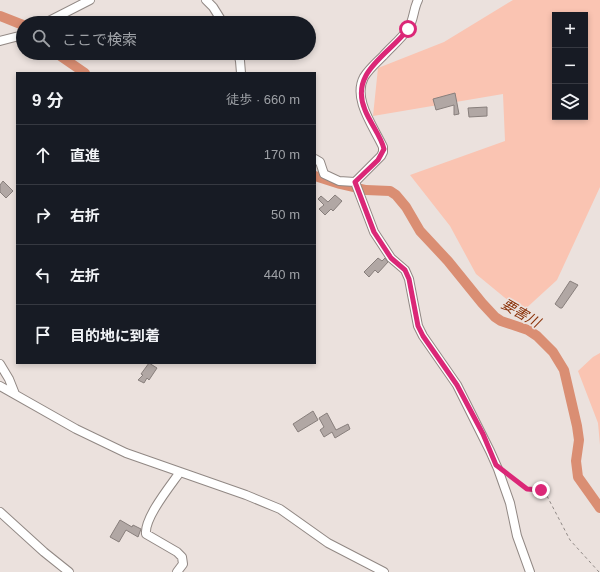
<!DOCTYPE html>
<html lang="ja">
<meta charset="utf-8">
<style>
:root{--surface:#171b24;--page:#20242c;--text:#f1f3f6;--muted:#9ea1a6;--line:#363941}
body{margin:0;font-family:Helvetica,"Noto Sans JP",sans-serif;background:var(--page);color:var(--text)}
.controls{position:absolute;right:12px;top:12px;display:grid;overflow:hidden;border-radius:0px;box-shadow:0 2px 6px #0003}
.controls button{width:36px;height:36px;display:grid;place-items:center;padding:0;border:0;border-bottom:1px solid var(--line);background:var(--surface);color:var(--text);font:20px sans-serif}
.stop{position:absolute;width:12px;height:12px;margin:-9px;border:3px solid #db2777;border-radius:50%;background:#fff}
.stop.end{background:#db2777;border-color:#fff;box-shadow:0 1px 4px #0008}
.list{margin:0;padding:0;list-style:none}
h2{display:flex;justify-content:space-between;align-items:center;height:52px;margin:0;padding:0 16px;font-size:17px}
h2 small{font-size:13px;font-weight:400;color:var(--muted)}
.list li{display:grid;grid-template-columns:26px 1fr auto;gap:12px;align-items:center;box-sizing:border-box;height:60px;padding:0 16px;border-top:1px solid var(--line)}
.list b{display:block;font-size:15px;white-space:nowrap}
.list em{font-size:13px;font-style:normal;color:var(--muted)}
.icon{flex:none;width:22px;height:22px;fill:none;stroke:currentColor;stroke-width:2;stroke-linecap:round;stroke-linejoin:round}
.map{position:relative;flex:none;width:600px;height:572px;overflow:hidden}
.search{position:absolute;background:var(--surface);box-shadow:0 2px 6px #0003;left:16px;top:16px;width:300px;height:44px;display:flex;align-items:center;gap:10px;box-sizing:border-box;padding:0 14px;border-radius:22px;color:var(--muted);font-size:15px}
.panel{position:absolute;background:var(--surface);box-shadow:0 2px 6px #0003;left:16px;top:72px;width:300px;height:292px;border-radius:0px}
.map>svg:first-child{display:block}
.green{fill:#fac4b2;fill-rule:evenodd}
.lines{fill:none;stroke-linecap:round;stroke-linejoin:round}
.river{stroke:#da8e73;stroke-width:10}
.building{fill:#b1a7a4;stroke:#887f7c}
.minor-casing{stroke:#918884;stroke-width:10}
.path{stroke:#908986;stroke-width:1;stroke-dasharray:3 3;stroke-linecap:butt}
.minor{stroke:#fff;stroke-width:8}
.route{stroke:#db2777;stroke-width:5}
.labels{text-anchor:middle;stroke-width:3.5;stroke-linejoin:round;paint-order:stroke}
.water-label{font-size:14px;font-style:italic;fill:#8a3108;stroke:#ebe1dd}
</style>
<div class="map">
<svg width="600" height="572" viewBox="0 0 600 572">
<rect width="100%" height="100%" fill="#ebe1dd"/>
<path class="green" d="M513,0h87v187l-43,93 -35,32 -46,-38 -26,-48 -40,-51 95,-34 -2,-47 -130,22 5,-48 66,-26zM555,15h30v102h-30z
M600,353v92l-2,-22 -20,-52 15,-14z"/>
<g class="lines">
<path class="river" d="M0,16l23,9
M56,53l29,20
M315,176l25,8 26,6 24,1 6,4 10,12 14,24 28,30 34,42 13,14 6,4 27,9 9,6 16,16 11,18 13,56 2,14 -3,21 2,16 22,31"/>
</g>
<path class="building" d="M455,93l4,21 -5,1v-10l-18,5 -3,-11z
M487,107v9l-18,1 -1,-9z
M3,181l10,10 -7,7 -6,-6v-7z
M335,195l7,6 -9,10 -2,-2 -6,6 -6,-6 5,-4 -6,-6 3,-3 7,6z
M378,258l4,3 3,-3 3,4 -10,11 -3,-3 -6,7 -5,-5z
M570,281l8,4 -16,23h-2l-5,-4z
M149,363l8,5 -8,12 -2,-2 -3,5 -6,-3 5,-5 -2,-1z
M313,411l5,9 -20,12 -5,-8z
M327,413l9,17 12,-6 2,5 -15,9 -3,-6 -8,5 -4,-7 4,-3 -5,-9z
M120,520l12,7 1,-2 8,4 -3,8 -12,-7 -7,12 -9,-5z"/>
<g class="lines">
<defs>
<path id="minor" d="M206,0l7,7 10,16
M45,23l45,-23
M0,41l23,-6
M238,53l2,8 1,12
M315,159l5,3 4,12 15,7 16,1 26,-26 2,-4v-5c-9,-20 -31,-48 -19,-70 5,-8 12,-14 19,-21 8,-9 18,-17 25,-27 6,-9 5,-19 10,-29
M355,182l19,50 17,26 14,12 4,9 9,47 5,10 34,49 33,66 8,18 12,34 7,33 13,36
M0,364l9,15 6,15
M0,386l76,43 50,24 120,42 34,14 48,34 56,29
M0,512l44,40 25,20
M177,572l6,-8 -1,-7 -5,-5 -31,-18c-2,-16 25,-49 34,-62"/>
</defs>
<use href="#minor" class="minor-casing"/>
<path class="path" d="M507,473l20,16 14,1 6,6 23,44 29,32"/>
<use href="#minor" class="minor"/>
</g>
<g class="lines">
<path class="route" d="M408,29c-19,26 -59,43 -43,81 5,13 16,26 19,39l-6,11 -23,22 19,50 17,26 14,12 4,9 9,47 5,10 34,49 26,49 13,31 31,24 14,1"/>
</g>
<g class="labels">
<g class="water-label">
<text transform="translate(521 313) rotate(30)" y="5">要害川</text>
</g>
</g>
</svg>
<div class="controls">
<button>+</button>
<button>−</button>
<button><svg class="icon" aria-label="layers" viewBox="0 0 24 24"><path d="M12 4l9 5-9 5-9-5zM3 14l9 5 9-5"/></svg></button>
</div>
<div class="stop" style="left:408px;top:29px"></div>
<div class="stop end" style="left:541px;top:490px"></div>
<div class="search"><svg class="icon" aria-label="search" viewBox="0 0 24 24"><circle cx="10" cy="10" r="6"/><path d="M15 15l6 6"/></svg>ここで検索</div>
<section class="panel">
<h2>9 分<small>徒歩 · 660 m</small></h2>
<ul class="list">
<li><svg class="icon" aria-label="ahead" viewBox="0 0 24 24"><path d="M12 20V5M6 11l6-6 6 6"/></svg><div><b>直進</b></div><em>170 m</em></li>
<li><svg class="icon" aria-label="right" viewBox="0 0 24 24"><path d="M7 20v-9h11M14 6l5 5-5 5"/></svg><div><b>右折</b></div><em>50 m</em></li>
<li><svg class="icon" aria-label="left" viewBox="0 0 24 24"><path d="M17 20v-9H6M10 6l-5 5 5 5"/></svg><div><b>左折</b></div><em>440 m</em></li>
<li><svg class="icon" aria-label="arrive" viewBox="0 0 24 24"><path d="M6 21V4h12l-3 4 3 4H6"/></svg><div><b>目的地に到着</b></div></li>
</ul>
</section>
</div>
